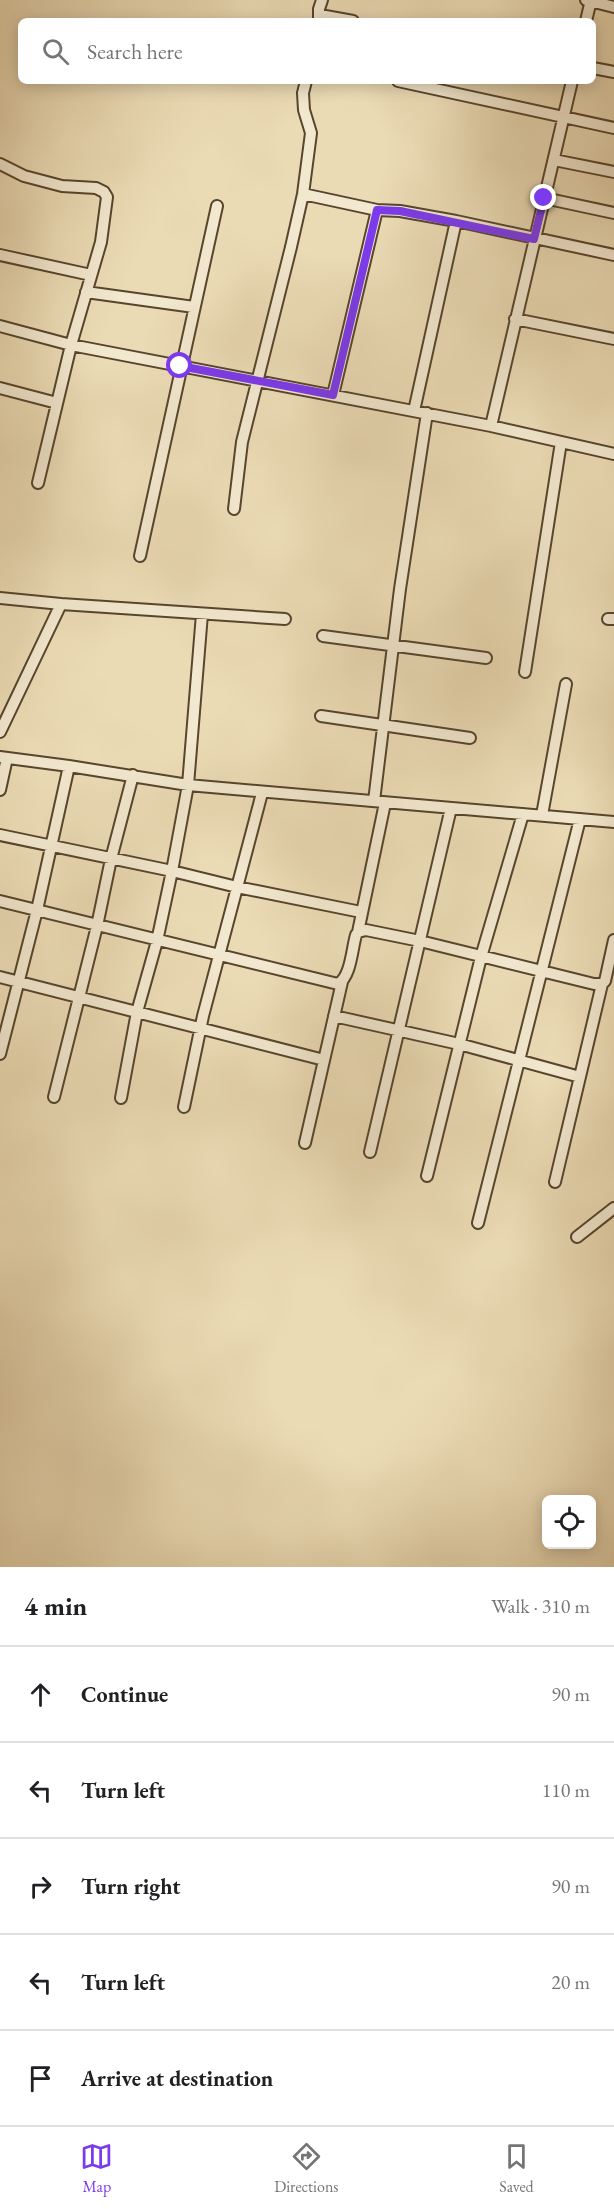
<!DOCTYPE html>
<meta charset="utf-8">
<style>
:root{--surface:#fff;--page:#f2f2f2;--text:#202124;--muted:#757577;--line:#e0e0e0;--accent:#7c3aed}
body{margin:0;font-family:"EB Garamond",serif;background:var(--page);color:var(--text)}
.controls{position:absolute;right:18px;bottom:18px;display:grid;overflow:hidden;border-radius:9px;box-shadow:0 3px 15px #0003}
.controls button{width:54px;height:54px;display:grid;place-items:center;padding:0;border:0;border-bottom:2px solid var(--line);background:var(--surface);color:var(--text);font:30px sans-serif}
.stop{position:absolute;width:18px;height:18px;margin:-14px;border:4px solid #7c3aed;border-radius:50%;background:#fff}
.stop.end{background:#7c3aed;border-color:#fff;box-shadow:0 2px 6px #0008}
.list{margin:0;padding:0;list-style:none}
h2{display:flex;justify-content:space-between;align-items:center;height:78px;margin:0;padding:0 24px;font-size:26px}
h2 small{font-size:20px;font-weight:400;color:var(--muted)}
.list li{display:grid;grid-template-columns:39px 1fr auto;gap:18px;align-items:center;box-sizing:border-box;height:96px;padding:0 24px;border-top:2px solid var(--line)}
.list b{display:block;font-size:22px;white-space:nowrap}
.list em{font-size:20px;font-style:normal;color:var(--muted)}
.icon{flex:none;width:33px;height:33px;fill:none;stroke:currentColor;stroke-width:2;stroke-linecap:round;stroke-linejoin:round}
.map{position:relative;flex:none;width:614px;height:1567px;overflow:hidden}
.search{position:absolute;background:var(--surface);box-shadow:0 3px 15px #0003;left:18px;right:18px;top:18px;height:66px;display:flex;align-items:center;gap:15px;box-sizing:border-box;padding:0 21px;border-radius:9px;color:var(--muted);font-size:22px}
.sheet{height:558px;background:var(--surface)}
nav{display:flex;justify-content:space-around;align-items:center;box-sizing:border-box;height:84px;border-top:2px solid var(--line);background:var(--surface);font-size:16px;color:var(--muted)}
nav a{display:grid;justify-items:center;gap:3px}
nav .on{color:var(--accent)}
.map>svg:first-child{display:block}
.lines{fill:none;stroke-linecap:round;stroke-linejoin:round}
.street-casing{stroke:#57452d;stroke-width:14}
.street{stroke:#f2e8cf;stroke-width:10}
.route{stroke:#7c3aed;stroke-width:8}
</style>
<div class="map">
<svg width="614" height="1567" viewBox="0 0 614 1567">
<rect width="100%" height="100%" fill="#ebdbb5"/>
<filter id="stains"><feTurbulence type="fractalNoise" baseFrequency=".00333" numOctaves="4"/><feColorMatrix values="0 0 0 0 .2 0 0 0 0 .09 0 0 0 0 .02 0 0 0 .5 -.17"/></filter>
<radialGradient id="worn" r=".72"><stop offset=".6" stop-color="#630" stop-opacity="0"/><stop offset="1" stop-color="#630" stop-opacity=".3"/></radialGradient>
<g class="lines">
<defs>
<path id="street" d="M586,0l28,7
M320,15l33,6
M319,20v-11l3,-9
M586,21l5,-21
M593,68l21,4
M398,81l216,47
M554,160l60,12
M0,164l24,12 38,10 34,2 8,4 3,5 -6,45 -30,103 -33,138
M303,194l74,16 23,1 56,10 158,34
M544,198l70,15
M0,255l91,20
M86,292l108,15
M515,319l99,20
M0,326l71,19 420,81 123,28
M0,388l57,15
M333,395l44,-185
M414,411l42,-190
M491,426l81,-345
M234,509l8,-67 49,-195 12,-53 8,-61 -7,-23 -1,-17 3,-12
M140,556l77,-350
M0,598l61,6
M608,619h6
M323,636l163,22
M525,672l36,-230
M321,716l149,22
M0,732l61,-128 224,15
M0,757l69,9 119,19 426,37
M0,790l7,-32
M374,801l26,-212 27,-176
M542,815l24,-131
M0,835l172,36 65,16 124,25
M0,901l338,83c13,-7 14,-36 18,-49l2,-3 8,-2 54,11 174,43h8l3,-3 9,-41
M358,932l27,-129
M0,977l324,83
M334,1016l125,28 121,33
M0,1054l37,-144 32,-144
M54,1097l43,-171 14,-67 22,-84
M121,1098l16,-86 20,-71 15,-70 16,-86 14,-171
M184,1107l19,-91 59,-223
M305,1143l37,-161
M370,1152l81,-344
M427,1176l54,-219 42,-143
M555,1182l47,-198
M478,1223l102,-404
M577,1237l37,-29"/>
</defs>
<use href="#street" class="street-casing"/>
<use href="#street" class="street"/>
</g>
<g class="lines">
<path class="route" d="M180,366l153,29 44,-185 23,1 134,28 10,-41"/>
</g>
<rect width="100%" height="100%" filter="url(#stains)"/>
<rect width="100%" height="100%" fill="url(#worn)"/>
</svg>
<div class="controls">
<button><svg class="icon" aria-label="locate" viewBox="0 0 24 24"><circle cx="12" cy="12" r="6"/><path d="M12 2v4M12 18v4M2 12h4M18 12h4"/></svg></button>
</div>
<div class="stop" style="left:180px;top:366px"></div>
<div class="stop end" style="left:544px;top:198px"></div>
<div class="search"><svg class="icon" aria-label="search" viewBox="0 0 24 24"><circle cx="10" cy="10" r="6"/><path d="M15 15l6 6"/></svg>Search here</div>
</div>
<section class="sheet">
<h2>4 min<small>Walk · 310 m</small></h2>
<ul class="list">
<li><svg class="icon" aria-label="ahead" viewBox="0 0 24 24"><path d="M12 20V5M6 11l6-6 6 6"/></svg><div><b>Continue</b></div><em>90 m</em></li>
<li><svg class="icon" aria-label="left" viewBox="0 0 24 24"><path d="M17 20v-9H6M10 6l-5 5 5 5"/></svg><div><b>Turn left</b></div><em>110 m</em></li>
<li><svg class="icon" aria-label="right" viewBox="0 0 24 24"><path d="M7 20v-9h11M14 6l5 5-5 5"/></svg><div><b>Turn right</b></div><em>90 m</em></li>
<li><svg class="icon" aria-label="left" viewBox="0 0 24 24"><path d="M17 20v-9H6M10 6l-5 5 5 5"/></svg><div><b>Turn left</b></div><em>20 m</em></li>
<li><svg class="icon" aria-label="arrive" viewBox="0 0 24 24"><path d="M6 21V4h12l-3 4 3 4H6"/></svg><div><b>Arrive at destination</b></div></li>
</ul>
</section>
<nav>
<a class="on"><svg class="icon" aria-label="map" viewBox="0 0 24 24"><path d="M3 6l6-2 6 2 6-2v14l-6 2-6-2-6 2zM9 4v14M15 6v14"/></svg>Map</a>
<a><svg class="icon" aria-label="directions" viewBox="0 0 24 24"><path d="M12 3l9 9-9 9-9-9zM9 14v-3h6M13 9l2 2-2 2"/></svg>Directions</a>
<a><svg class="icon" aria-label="saved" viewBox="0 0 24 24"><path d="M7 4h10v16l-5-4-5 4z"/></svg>Saved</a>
</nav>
